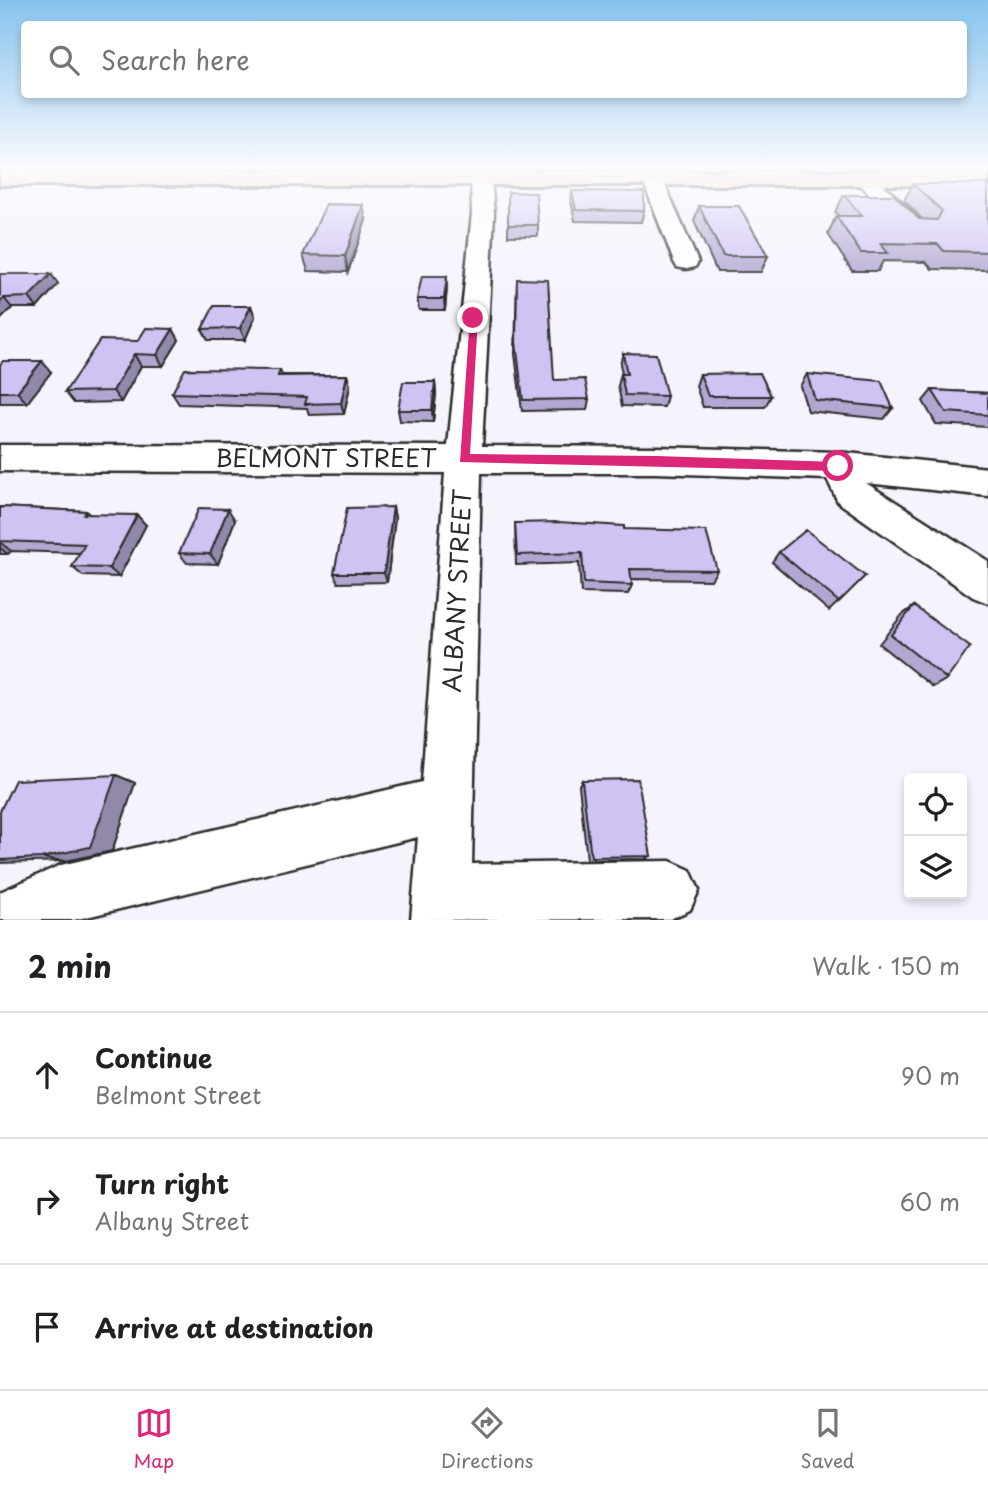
<!DOCTYPE html>
<meta charset="utf-8">
<style>
:root{--surface:#fff;--page:#f2f2f2;--text:#202124;--muted:#757577;--line:#e0e0e0;--accent:#db2777}
body{margin:0;font-family:"Playpen Sans",sans-serif;background:var(--page);color:var(--text)}
.controls{position:absolute;right:21px;bottom:21px;display:grid;overflow:hidden;border-radius:7px;box-shadow:0 4px 10px #0003}
.controls button{width:63px;height:63px;display:grid;place-items:center;padding:0;border:0;border-bottom:2px solid var(--line);background:var(--surface);color:var(--text);font:35px sans-serif}
.stop{position:absolute;width:21px;height:21px;margin:-16px;border:5px solid #db2777;border-radius:50%;background:#fff}
.stop.end{background:#db2777;border-color:#fff;box-shadow:0 2px 7px #0008}
.list{margin:0;padding:0;list-style:none}
h2{display:flex;justify-content:space-between;align-items:center;height:91px;margin:0;padding:0 28px;font-size:30px}
h2 small{font-size:23px;font-weight:400;color:var(--muted)}
.list li{display:grid;grid-template-columns:46px 1fr auto;gap:21px;align-items:center;box-sizing:border-box;height:126px;padding:0 28px;border-top:2px solid var(--line)}
.list b{display:block;font-size:26px;white-space:nowrap}
.list p{margin:0;font-size:23px;white-space:nowrap;color:var(--muted)}
.list em{font-size:23px;font-style:normal;color:var(--muted)}
.icon{flex:none;width:38px;height:38px;fill:none;stroke:currentColor;stroke-width:2;stroke-linecap:round;stroke-linejoin:round}
.map{position:relative;flex:none;width:988px;height:920px;overflow:hidden}
.search{position:absolute;background:var(--surface);box-shadow:0 4px 10px #0003;left:21px;right:21px;top:21px;height:77px;display:flex;align-items:center;gap:18px;box-sizing:border-box;padding:0 24px;border-radius:7px;color:var(--muted);font-size:26px}
.sheet{height:469px;background:var(--surface)}
nav{display:flex;justify-content:space-around;align-items:center;box-sizing:border-box;height:98px;border-top:2px solid var(--line);background:var(--surface);font-size:19px;color:var(--muted)}
nav a{display:grid;justify-items:center;gap:4px}
nav .on{color:var(--accent)}
.map>svg:first-child{display:block}
.lines{fill:none;stroke-linecap:round;stroke-linejoin:round}
.minor-casing{stroke:#2b2b2b;stroke-width:5}
.major-casing{stroke:#2b2b2b;stroke-width:6}
.minor{fill:#fff;fill-rule:evenodd}
.major{fill:#faddab;fill-rule:evenodd}
.wall{fill:#b3a7d1;stroke:#2b2b2b;stroke-width:2}
.shaded-wall{fill:#9288aa;stroke:#2b2b2b;stroke-width:2}
.building{fill:#d0c2f3;stroke:#2b2b2b;stroke-width:2}
.route{fill:#db2777}
.labels{text-anchor:middle;stroke-width:5;stroke-linejoin:round;paint-order:stroke}
.street-label{font-size:24px;fill:#2b2b2b;stroke:#fff}
</style>
<div class="map">
<svg width="988" height="920" viewBox="0 0 988 920">
<rect width="100%" height="100%" fill="#f6f3fd"/>
<filter id="ink" filterUnits="userSpaceOnUse"><feTurbulence type="fractalNoise" baseFrequency=".0143" numOctaves="2"/><feDisplacementMap in="SourceGraphic" scale="14" xChannelSelector="R" yChannelSelector="G"/><feConvolveMatrix kernelMatrix="1 2 1 2 8 2 1 2 1" color-interpolation-filters="sRGB"/></filter>
<g filter="url(#ink)">
<g class="lines">
<defs>
<path id="minor" d="M15,167h22l-17,15h-14l-3,-4z
M76,167h20c-8,11 -13,19 -27,15l-3,-4z
M481,172l7,2 3,4 3,35 -12,233 174,1 182,5 150,16v28l-122,-13 122,78v42l-15,-6 -135,-95 -11,-23 -171,-6h-175l-9,391 198,-3 20,9 9,20 -9,20 -20,9 -259,1 7,-83 -344,83h-74v-28l61,-27 361,-83 23,-309 -445,-2v-26l448,1 24,-233 -1,-35 3,-4z
M652,172l7,2 3,4 36,84 -3,5 -9,2 -9,-2 -3,-5 -32,-84 3,-4z
M865,172l7,2 53,50 3,5 -3,5h-16l-51,-52 -3,-4 3,-4z"/>
<path id="major" d="M0,171h988v14h-988z"/>
</defs>
<use href="#minor" class="minor-casing"/>
<use href="#major" class="major-casing"/>
<use href="#minor" class="minor"/>
<use href="#major" class="major"/>
</g>
<path class="wall" d="M913,184h75v86l-56,-1 -6,-7 -43,-1 -5,10h-26l-24,-37 8,-18h3l-4,-4 9,-17 75,24h3l-18,-19z
M572,191l72,20 -3,11 -66,-1 -4,-20z
M508,192l30,33v11h-30z
M699,206l69,50 -7,16h-44l-23,-51z
M366,220l-18,52 -40,-1 -5,-16z
M0,274h51l7,10 -21,24h-25l-11,11h-1z
M447,276v11l-2,23h-26l-2,-11z
M517,279l37,101 35,19 -2,11 -65,1 -7,-57z
M251,306l4,11 -10,23h-37l-6,-11z
M173,329l6,11 -16,26h-22l-20,36 -47,1 -9,-11 73,-51z
M623,353l44,43 -3,11 -42,-1 -4,-20 3,-12h1l-2,-10z
M0,365l51,7 -24,31h-27z
M280,370l2,5h65l3,11 -6,28 -35,1 -2,-7 -128,-4 -7,-11z
M700,374l71,22 -6,11h-62l-7,-21z
M807,374l86,34 -9,11 -76,-8 -8,-25z
M435,382l1,12 -3,28 -33,-1 -2,-11z
M932,390l56,3v34l-52,-3 -13,-23z
M0,507l86,4 3,3 57,11 -27,52 -36,-1 -11,-9 8,-14 -69,-2 -3,3h-8z
M393,507l2,11 -8,64 -49,1 -4,-10z
M235,520l-17,44 -31,-1 -8,-10z
M515,523l109,6 93,41 -6,10 -80,-1 1,6 -4,9 -47,-1 -2,-30 -63,2z
M779,552l86,24 -36,35 -57,-49z
M914,606l33,73 -14,8 -54,-43 23,-29z
M116,775l19,8 -23,68 -46,10 -66,2v-52z
M582,780l69,76 -6,3 -58,1 -8,-75z"/>
<path class="shaded-wall" d="M363,205l3,15 -18,52 -3,-16z
M51,274l7,10 -21,24 -8,-11z
M447,276v11l-2,23 -1,-11z
M4,298l8,10 -11,11 -1,-1v-16z
M251,306l4,11 -10,23 -5,-12z
M173,329l6,11 -16,26 -6,-11z
M134,354l7,12 -20,36 -8,-11z
M42,361l9,11 -24,31 -10,-11z
M347,375l3,11 -6,28 -3,-11z
M435,382l1,12 -3,28 -1,-12z
M393,507l2,11 -8,64 -3,-9z
M228,509l7,11 -17,44 -8,-10z
M137,515l9,10 -27,52 -10,-9z
M0,542l11,9 -3,3 -8,-6z
M116,775l19,8 -23,68 -46,10 -25,-3z"/>
<path class="building" d="M913,184h75v68l-44,-1 -6,-7 -58,-1 8,10h-27l-25,-37h26l-18,-21h50l25,24 18,1 5,-9z
M572,191l72,1v19l-68,-1z
M508,192l28,1 2,32h-30z
M326,204l37,1 -18,51 -42,-1z
M699,206h40l29,50h-45z
M0,274h51l-22,23 -25,1 -4,4z
M422,276h25l-3,23h-27z
M517,279l31,1 6,100 31,-1 4,20 -66,1 -7,-58z
M214,306h37l-11,22 -38,1z
M146,328l27,1 -16,26 -23,-1 -21,37 -48,1 35,-52 38,1z
M623,353l33,1 11,42 -42,-1 -4,-21h6z
M3,361h39l-25,31h-17v-27z
M185,369l95,1 -2,6 69,-1 -6,28 -36,1 2,-7 -135,-4z
M760,373l11,23h-63l-8,-22z
M807,374l74,7 12,27 -78,-8z
M403,382h32l-3,28h-34z
M932,390l56,3v22l-42,-3z
M0,507l86,4 -2,3 53,1 -28,53 -37,-1 13,-23 -85,-3z
M393,507l-9,66h-50l13,-65z
M199,508l29,1 -18,45 -31,-1z
M558,522l66,4v3l82,2 11,39 -87,-1 2,16 -48,-2 -2,-30 -65,2 -2,-32z
M806,530l59,46 -26,26 -60,-50z
M914,606l56,41 -23,32 -56,-44z
M116,775l-26,72 -49,11 -41,2v-49l15,-31z
M638,779l13,77 -60,1 -9,-77z"/>
</g>
<linearGradient id="sky" x2="0" y2="1"><stop stop-color="#86c3ed"/><stop offset="0.57" stop-color="#fbfafe"/><stop offset="1" stop-color="#fbfafe" stop-opacity="0"/></linearGradient>
<rect width="988" height="295" fill="url(#sky)"/>
<path class="route" d="M470,316l8,2 -8,136 186,2 182,6 5,4 -5,5 -378,-9z"/>
<g class="labels">
<g class="street-label">
<text x="326" y="467">BELMONT STREET</text>
<text transform="translate(458 591) rotate(-87)" y="8">ALBANY STREET</text>
</g>
</g>
</svg>
<div class="controls">
<button><svg class="icon" aria-label="locate" viewBox="0 0 24 24"><circle cx="12" cy="12" r="6"/><path d="M12 2v4M12 18v4M2 12h4M18 12h4"/></svg></button>
<button><svg class="icon" aria-label="layers" viewBox="0 0 24 24"><path d="M12 4l9 5-9 5-9-5zM3 14l9 5 9-5"/></svg></button>
</div>
<div class="stop" style="left:838px;top:466px"></div>
<div class="stop end" style="left:473px;top:318px"></div>
<div class="search"><svg class="icon" aria-label="search" viewBox="0 0 24 24"><circle cx="10" cy="10" r="6"/><path d="M15 15l6 6"/></svg>Search here</div>
</div>
<section class="sheet">
<h2>2 min<small>Walk · 150 m</small></h2>
<ul class="list">
<li><svg class="icon" aria-label="ahead" viewBox="0 0 24 24"><path d="M12 20V5M6 11l6-6 6 6"/></svg><div><b>Continue</b><p>Belmont Street</p></div><em>90 m</em></li>
<li><svg class="icon" aria-label="right" viewBox="0 0 24 24"><path d="M7 20v-9h11M14 6l5 5-5 5"/></svg><div><b>Turn right</b><p>Albany Street</p></div><em>60 m</em></li>
<li><svg class="icon" aria-label="arrive" viewBox="0 0 24 24"><path d="M6 21V4h12l-3 4 3 4H6"/></svg><div><b>Arrive at destination</b></div></li>
</ul>
</section>
<nav>
<a class="on"><svg class="icon" aria-label="map" viewBox="0 0 24 24"><path d="M3 6l6-2 6 2 6-2v14l-6 2-6-2-6 2zM9 4v14M15 6v14"/></svg>Map</a>
<a><svg class="icon" aria-label="directions" viewBox="0 0 24 24"><path d="M12 3l9 9-9 9-9-9zM9 14v-3h6M13 9l2 2-2 2"/></svg>Directions</a>
<a><svg class="icon" aria-label="saved" viewBox="0 0 24 24"><path d="M7 4h10v16l-5-4-5 4z"/></svg>Saved</a>
</nav>
